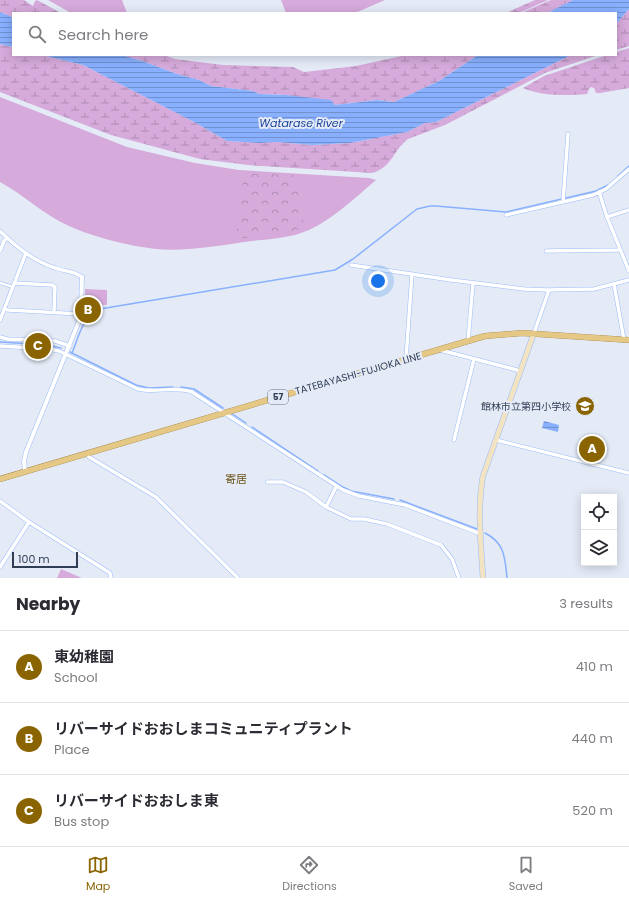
<!DOCTYPE html>
<meta charset="utf-8">
<style>
:root{--surface:#fff;--page:#f2f2f3;--text:#2b2b33;--muted:#7c7c81;--line:#e1e1e2;--accent:#896400}
body{margin:0;font-family:Poppins,"Noto Sans JP",sans-serif;background:var(--page);color:var(--text)}
.controls{position:absolute;right:12px;bottom:12px;display:grid;overflow:hidden;border-radius:0px;box-shadow:0 2px 10px #0003}
.controls button{width:36px;height:36px;display:grid;place-items:center;padding:0;border:0;border-bottom:1px solid var(--line);background:var(--surface);color:var(--text);font:20px sans-serif}
.scale{position:absolute;left:12px;bottom:10px;width:66px;box-sizing:border-box;padding-left:4px;border:2px solid #303d55;border-top:0;font-size:11px;line-height:14px;white-space:nowrap;color:#303d55;-webkit-text-stroke:3px #e4ebf7;paint-order:stroke}
.you{position:absolute;left:378px;top:281px;width:14px;height:14px;margin:-10px;border:3px solid #fff;border-radius:50%;background:#1a73e8;box-shadow:0 0 0 6px #1a73e833}
.badge{display:grid;place-items:center;width:26px;height:26px;border-radius:50%;background:var(--accent);color:#fff;font-size:13px;font-weight:700}
.pin{position:absolute;translate:-50% -50%;border:2px solid #fff;box-shadow:0 1px 4px #0006}
.list{margin:0;padding:0;list-style:none}
h2{display:flex;justify-content:space-between;align-items:center;height:52px;margin:0;padding:0 16px;font-size:17px}
h2 small{font-size:13px;font-weight:400;color:var(--muted)}
.list li{display:grid;grid-template-columns:26px 1fr auto;gap:12px;align-items:center;box-sizing:border-box;height:72px;padding:0 16px;border-top:1px solid var(--line)}
.list b{display:block;font-size:15px;white-space:nowrap}
.list p{margin:0;font-size:13px;white-space:nowrap;color:var(--muted)}
.list em{font-size:13px;font-style:normal;color:var(--muted)}
.icon{flex:none;width:22px;height:22px;fill:none;stroke:currentColor;stroke-width:2;stroke-linecap:round;stroke-linejoin:round}
.map{position:relative;flex:none;width:629px;height:578px;overflow:hidden}
.search{position:absolute;background:var(--surface);box-shadow:0 2px 10px #0003;left:12px;right:12px;top:12px;height:44px;display:flex;align-items:center;gap:10px;box-sizing:border-box;padding:0 14px;border-radius:0px;color:var(--muted);font-size:15px}
.sheet{height:268px;background:var(--surface)}
nav{display:flex;justify-content:space-around;align-items:center;box-sizing:border-box;height:56px;border-top:1px solid var(--line);background:var(--surface);font-size:11px;color:var(--muted)}
nav a{display:grid;justify-items:center;gap:2px}
nav .on{color:var(--accent)}
.map>svg:first-child{display:block}
.grass{fill:#d6aadb}
.wetland{fill:url(#wetland-marsh)}
.park{fill:url(#park-crowns)}
.water{fill:url(#water-rules)}
.lines{fill:none;stroke-linecap:round;stroke-linejoin:round}
.stream{stroke:#88b0fe;stroke-width:1.5}
.pedestrian-casing{stroke:#9cbbf7;stroke-width:3.5}
.minor-casing{stroke:#9cbbf7;stroke-width:4.5}
.tertiary-casing{stroke:#9cbbf7;stroke-width:5}
.secondary-casing{stroke:#9cbbf7;stroke-width:6}
.primary-casing{stroke:#9b7f41;stroke-width:6}
.pedestrian{stroke:#fff;stroke-width:2.5}
.minor{stroke:#fff;stroke-width:3.5}
.tertiary{stroke:#fff;stroke-width:4}
.secondary{stroke:#f2e3c3;stroke-width:5}
.primary{stroke:#e5c886;stroke-width:5.5}
.labels{text-anchor:middle;stroke-width:4;stroke-linejoin:round;paint-order:stroke}
.shield{fill:#e4ebf7;stroke:#667186;stroke-width:1}
.shield-label{font-size:9px;font-weight:bold;fill:#303d55}
.street-label{font-size:10px;fill:#303d55;stroke:#e4ebf7}
.poi-label{font-size:10px;fill:#303d55;stroke:#e4ebf7;text-anchor:end}
.water-label{font-size:11px;font-style:italic;fill:#184098;stroke:#e4ebf7}
.neighbourhood-label{font-size:11px;fill:#694f16;stroke:#e4ebf7}
</style>
<div class="map">
<svg width="629" height="578" viewBox="0 0 629 578">
<defs>
<pattern id="wetland-marsh" width="20" height="14" patternUnits="userSpaceOnUse"><rect width="20" height="14" fill="#d6aadb"/><path d="M1 5h8M5 5V1M11 12h8M15 12V8" fill="none" stroke="#ae8cb4"/></pattern>
<pattern id="park-crowns" width="20" height="18" patternUnits="userSpaceOnUse"><rect width="20" height="18" fill="#d6aadb"/><path d="M2 6a3 3 0 1 1 6 0M12 15a3 3 0 1 1 6 0" fill="none" stroke="#ae8cb4"/></pattern>
<pattern id="water-rules" width="6" height="5" patternUnits="userSpaceOnUse"><rect width="6" height="5" fill="#88b0fe"/><path d="M0 2.5h6" fill="none" stroke="#7090d0"/></pattern>
</defs>
<rect width="100%" height="100%" fill="#e4ebf7"/>
<path class="grass" d="M48,0h74l5,13h-56z
M281,0h104l-30,13h-69z
M0,97l127,50 68,16 44,7 130,8 7,2c-21,18 -42,38 -67,50 -18,8 -38,9 -57,11 -29,4 -66,11 -96,8 -27,-3 -63,-12 -87,-23 -25,-11 -45,-31 -69,-44z
M85,289l22,1v15l-22,-1z"/>
<path class="wetland" d="M0,0h24l9,6 2,-5 2,-1 24,13h-48v6l-3,-3 -10,-4z
M535,0h13l-29,13h-13z
M551,0h22l-26,13h-26z
M629,9v37l-13,4v-26z
M0,44l13,3v8h29l41,10 113,58 31,18 33,2 17,-1 35,3 38,-2 57,-11 18,-9 11,-1 135,-67h27l-53,18 -100,52 -37,14c-14,10 -16,29 -36,34l-124,-8 -48,-6 -89,-24 -111,-43z
M629,48v40l-29,5h-4l-2,-5 -3,-1 -2,2 -2,5c-20,2 -47,2 -64,-6l21,-12 63,-21h9v-3z
M122,55h42l11,4 48,6 70,2 11,5 52,-6 50,-11h72l-39,26 -45,21 -17,-2 -42,5 -49,-10 -27,-1 -6,-3 -42,-5 -12,-6 -22,-6 -32,-12z"/>
<path class="park" d="M244,173l53,2 7,52 -17,6 -51,6z
M61,569l21,9h-25z"/>
<path class="water" d="M573,0h56v9l-13,15v-11h-69z
M0,12l10,4 3,3v28l-13,-3z
M42,55h80l23,7 32,12 22,6 12,6 42,5 6,3 27,1 45,5 4,5 42,-5 17,2 45,-21 39,-26h93l-135,67 -11,1 -18,9 -57,11 -38,2 -35,-3 -17,1 -33,-2 -31,-18 -113,-58z
M544,421l15,4 -1,7 -16,-4z"/>
<g class="lines">
<path class="stream" d="M618,176l11,-10
M0,342l47,3 14,3
M70,352l66,33 13,3 24,-1
M72,353c7,-17 10,-36 28,-44l235,-39 18,-11 64,-50 13,-3h6l70,6 90,-21 12,-6
M181,387l13,2 29,19
M231,413l15,10
M252,427l66,44
M324,475l17,11 10,5 43,8
M400,500l77,29
M485,533c20,10 20,25 22,45"/>
<defs>
<path id="pedestrian" d="M0,283l13,4"/>
<path id="minor" d="M599,192l8,25 22,54
M563,202l5,-68
M506,215l87,-20 13,-6 23,-20
M607,217l22,-7
M0,231c16,16 33,30 55,37 8,3 20,3 27,9
M0,251l4,-10 3,-3
M546,251l72,-1 2,-1
M351,265l100,15 73,9 23,1 47,-1 35,-9
M14,283l38,2 3,2 -1,25
M614,284l10,56
M4,309l4,1 72,4
M0,320l26,-67
M534,333l15,-43
M0,337l7,2 48,2 15,5
M468,341l5,-58
M0,346l49,3 10,2 79,38c18,4 37,-3 54,3l151,98 16,6 46,9 76,29
M440,350l77,20 3,2
M406,359l6,-85
M454,440l20,-81
M496,440l133,33
M87,453l2,4 67,40 82,81
M267,482h16l23,10 20,15 25,12h13l23,5 54,21 11,14 7,19
M0,501l29,21 81,51 1,5
M326,507l10,-20
M0,567l29,-45"/>
<path id="tertiary" d="M25,471l-1,-10 2,-9 53,-131 2,-13 1,-31"/>
<path id="secondary" d="M483,578c-2,-33 -6,-69 0,-102l51,-143"/>
<path id="primary" d="M0,479l485,-143 37,-3 107,7"/>
</defs>
<use href="#pedestrian" class="pedestrian-casing"/>
<use href="#minor" class="minor-casing"/>
<use href="#tertiary" class="tertiary-casing"/>
<use href="#secondary" class="secondary-casing"/>
<use href="#primary" class="primary-casing"/>
<use href="#pedestrian" class="pedestrian"/>
<use href="#minor" class="minor"/>
<use href="#tertiary" class="tertiary"/>
<use href="#secondary" class="secondary"/>
<use href="#primary" class="primary"/>
</g>
<defs>
<symbol id="school-disc" viewBox="-11 -11 22 22"><circle r="9.5" fill="#896400" stroke="#e4ebf7"/><path d="M0-5L7-2L0 1L-7-2ZM-4 1L0 2.5L4 1V4Q0 6-4 4Z" fill="#fff"/></symbol>
</defs>
<g fill-rule="evenodd">
<use href="#school-disc" x="574" y="395" width="22" height="22"/>
</g>
<g class="labels">
<rect class="shield" x="268" y="390" width="20" height="14" rx="3"/>
<g class="shield-label">
<text x="278" y="400">57</text>
</g>
<g class="street-label">
<text transform="translate(358 373) rotate(-16)" y="4">TATEBAYASHI-FUJIOKA LINE</text>
</g>
<g class="poi-label">
<text x="571" y="410">館林市立第四小学校</text>
</g>
<g class="water-label">
<text x="301" y="127">Watarase River</text>
</g>
<g class="neighbourhood-label">
<text x="236" y="483">寄居</text>
</g>
</g>
</svg>
<div class="controls">
<button><svg class="icon" aria-label="locate" viewBox="0 0 24 24"><circle cx="12" cy="12" r="6"/><path d="M12 2v4M12 18v4M2 12h4M18 12h4"/></svg></button>
<button><svg class="icon" aria-label="layers" viewBox="0 0 24 24"><path d="M12 4l9 5-9 5-9-5zM3 14l9 5 9-5"/></svg></button>
</div>
<div class="scale">100 m</div>
<div class="you"></div>
<div class="pin badge" style="left:592px;top:449px">A</div>
<div class="pin badge" style="left:88px;top:310px">B</div>
<div class="pin badge" style="left:38px;top:346px">C</div>
<div class="search"><svg class="icon" aria-label="search" viewBox="0 0 24 24"><circle cx="10" cy="10" r="6"/><path d="M15 15l6 6"/></svg>Search here</div>
</div>
<section class="sheet">
<h2>Nearby<small>3 results</small></h2>
<ul class="list">
<li><span class="badge">A</span><div><b>東幼稚園</b><p>School</p></div><em>410 m</em></li>
<li><span class="badge">B</span><div><b>リバーサイドおおしまコミュニティプラント</b><p>Place</p></div><em>440 m</em></li>
<li><span class="badge">C</span><div><b>リバーサイドおおしま東</b><p>Bus stop</p></div><em>520 m</em></li>
</ul>
</section>
<nav>
<a class="on"><svg class="icon" aria-label="map" viewBox="0 0 24 24"><path d="M3 6l6-2 6 2 6-2v14l-6 2-6-2-6 2zM9 4v14M15 6v14"/></svg>Map</a>
<a><svg class="icon" aria-label="directions" viewBox="0 0 24 24"><path d="M12 3l9 9-9 9-9-9zM9 14v-3h6M13 9l2 2-2 2"/></svg>Directions</a>
<a><svg class="icon" aria-label="saved" viewBox="0 0 24 24"><path d="M7 4h10v16l-5-4-5 4z"/></svg>Saved</a>
</nav>
